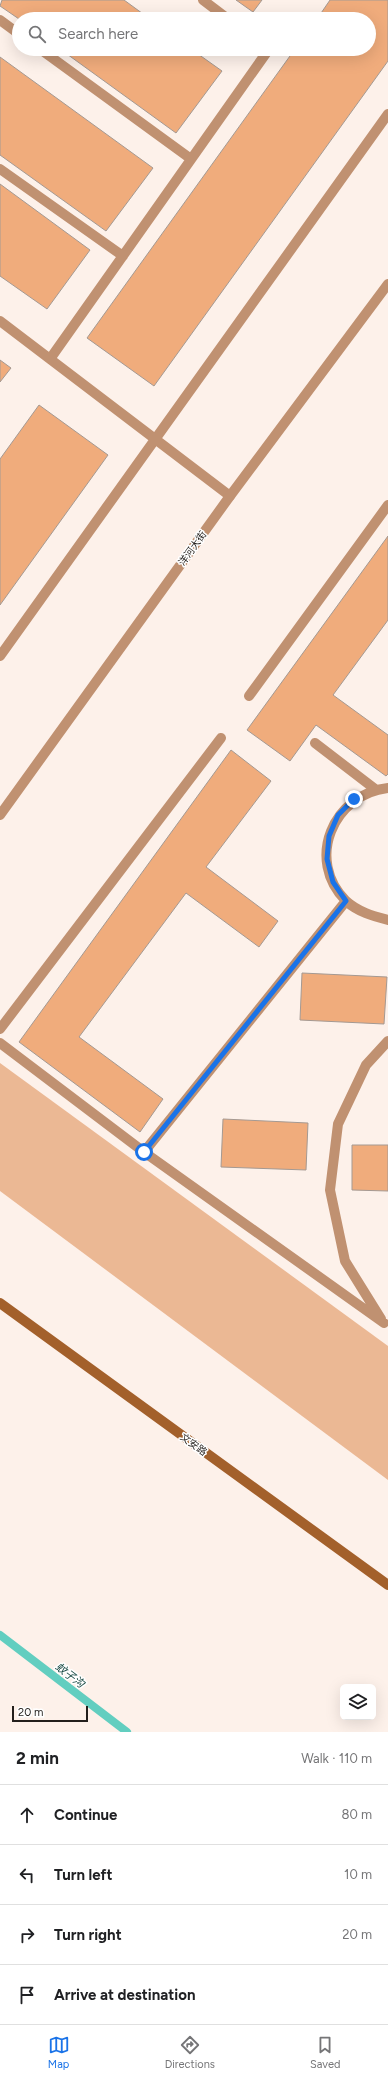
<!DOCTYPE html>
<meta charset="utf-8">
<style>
:root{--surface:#fff;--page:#f6f6f6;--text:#202124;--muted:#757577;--line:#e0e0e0;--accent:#1a73e8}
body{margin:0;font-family:Figtree,"Noto Sans SC",sans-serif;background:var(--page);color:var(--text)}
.controls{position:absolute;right:12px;bottom:12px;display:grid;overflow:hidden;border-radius:6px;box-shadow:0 4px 16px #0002}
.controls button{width:36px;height:36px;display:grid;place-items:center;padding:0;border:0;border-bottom:1px solid var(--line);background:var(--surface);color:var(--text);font:20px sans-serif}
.scale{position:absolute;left:12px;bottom:10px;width:76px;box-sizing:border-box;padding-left:4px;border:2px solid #231f1c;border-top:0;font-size:11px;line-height:14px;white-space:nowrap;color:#231f1c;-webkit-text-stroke:3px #fff;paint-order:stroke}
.stop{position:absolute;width:12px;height:12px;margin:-9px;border:3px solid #1a73e8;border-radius:50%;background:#fff}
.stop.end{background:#1a73e8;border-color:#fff;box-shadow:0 1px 4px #0008}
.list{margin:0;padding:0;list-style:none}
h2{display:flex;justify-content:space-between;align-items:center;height:52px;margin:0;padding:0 16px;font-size:17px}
h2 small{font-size:13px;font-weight:400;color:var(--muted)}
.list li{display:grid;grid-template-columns:26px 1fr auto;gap:12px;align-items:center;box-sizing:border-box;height:60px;padding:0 16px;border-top:1px solid var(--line)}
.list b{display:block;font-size:15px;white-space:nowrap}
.list em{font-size:13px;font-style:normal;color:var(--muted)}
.icon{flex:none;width:22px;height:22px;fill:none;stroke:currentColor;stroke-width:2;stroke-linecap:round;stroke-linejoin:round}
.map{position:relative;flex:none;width:388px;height:1732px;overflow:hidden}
.search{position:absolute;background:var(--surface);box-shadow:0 4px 16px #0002;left:12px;right:12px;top:12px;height:44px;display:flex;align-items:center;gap:10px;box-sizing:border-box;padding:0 14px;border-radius:22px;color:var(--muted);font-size:15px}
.sheet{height:292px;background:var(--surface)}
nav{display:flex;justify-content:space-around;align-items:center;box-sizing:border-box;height:56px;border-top:1px solid var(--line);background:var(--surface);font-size:11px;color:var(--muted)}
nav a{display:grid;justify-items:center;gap:2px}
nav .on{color:var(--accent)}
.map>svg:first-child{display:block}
.green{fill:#ebb894}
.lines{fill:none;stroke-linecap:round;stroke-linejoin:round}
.stream{stroke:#62cec0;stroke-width:8}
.building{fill:#f0ac7c;stroke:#a49992}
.minor{stroke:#c09171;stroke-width:10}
.tertiary{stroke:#c09171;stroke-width:10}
.secondary{stroke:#a3602b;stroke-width:10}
.route{stroke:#1a73e8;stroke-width:5}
.labels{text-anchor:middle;stroke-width:3;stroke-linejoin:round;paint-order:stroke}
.street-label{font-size:10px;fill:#231f1c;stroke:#fff}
.water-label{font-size:11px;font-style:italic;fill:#1b4b45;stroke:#fff}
</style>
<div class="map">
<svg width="388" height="1732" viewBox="0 0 388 1732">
<rect width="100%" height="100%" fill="#fdf1ea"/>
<path class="green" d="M0,1063l388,283v134l-388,-289z"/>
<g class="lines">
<path class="stream" d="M0,1635l127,97"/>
</g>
<path class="building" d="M2,0h122l26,19h-131l-19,-13z
M236,0h26l-9,12z
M330,0h58v61l-234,325 -67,-48 208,-289h74v-30h-52z
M60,49h131l31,22 -46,62z
M0,57l153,111 -47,63 -106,-76z
M0,184l90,66 -43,59 -47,-33z
M0,360l11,8 -11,14z
M39,405l69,50 -108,150v-146z
M388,536v84l-55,75 55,40v39l-2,2 -70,-51 -26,36 -43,-31z
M231,750l40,31 -65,86 72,54 -19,26 -73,-54 -107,144 84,62 -23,33 -121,-90z
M302,973l85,4 -3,47 -84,-4z
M223,1119l85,4 -2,47 -85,-3z
M352,1145h36v46l-36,-1z"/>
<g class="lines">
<path class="minor" d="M203,0l25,19
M0,20l19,14
M40,49l151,110
M0,169l123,87
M0,321l230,175
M50,359l219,-310
M0,656l388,-542
M249,696l139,-191
M315,743l60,46
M388,788c-55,6 -83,72 -42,113 12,11 27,15 42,19
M346,901l-202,251 240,171
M0,1029l221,-291
M0,1043l144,109
M381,1319l-36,-58 -15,-71 8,-66 28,-59 22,-24"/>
<path class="tertiary" d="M0,815l230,-319 158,-212"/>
<path class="secondary" d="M0,1303l388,282"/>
</g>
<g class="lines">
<path class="route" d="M144,1152l202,-251 -13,-19 -6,-23 2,-23 9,-21 16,-16"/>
</g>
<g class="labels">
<g class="street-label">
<text transform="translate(192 548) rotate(-54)" y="4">洋河大街</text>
<text transform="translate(194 1444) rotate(36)" y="4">文安路</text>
</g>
<g class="water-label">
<text transform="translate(70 1675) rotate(37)" y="4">蚊子沟</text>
</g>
</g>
</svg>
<div class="controls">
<button><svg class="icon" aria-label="layers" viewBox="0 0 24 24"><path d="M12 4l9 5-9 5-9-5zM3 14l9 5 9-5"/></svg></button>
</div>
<div class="scale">20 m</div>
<div class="stop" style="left:144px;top:1152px"></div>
<div class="stop end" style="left:354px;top:799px"></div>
<div class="search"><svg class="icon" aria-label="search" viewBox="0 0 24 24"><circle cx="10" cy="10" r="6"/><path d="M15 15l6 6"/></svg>Search here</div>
</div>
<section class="sheet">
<h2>2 min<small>Walk · 110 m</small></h2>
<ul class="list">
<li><svg class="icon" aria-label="ahead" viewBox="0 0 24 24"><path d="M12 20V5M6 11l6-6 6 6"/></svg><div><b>Continue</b></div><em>80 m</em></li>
<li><svg class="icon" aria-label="left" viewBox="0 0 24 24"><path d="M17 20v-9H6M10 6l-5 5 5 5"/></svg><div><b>Turn left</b></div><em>10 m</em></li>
<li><svg class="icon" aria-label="right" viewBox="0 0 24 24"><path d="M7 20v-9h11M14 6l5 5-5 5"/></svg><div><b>Turn right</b></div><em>20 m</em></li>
<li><svg class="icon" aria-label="arrive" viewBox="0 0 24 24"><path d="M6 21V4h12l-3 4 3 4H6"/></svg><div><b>Arrive at destination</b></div></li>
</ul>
</section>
<nav>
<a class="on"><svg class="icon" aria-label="map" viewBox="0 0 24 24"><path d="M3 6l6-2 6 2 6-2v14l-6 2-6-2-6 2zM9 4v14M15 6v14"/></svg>Map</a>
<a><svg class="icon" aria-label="directions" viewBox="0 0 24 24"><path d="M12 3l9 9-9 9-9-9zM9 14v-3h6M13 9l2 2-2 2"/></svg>Directions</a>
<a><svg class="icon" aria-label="saved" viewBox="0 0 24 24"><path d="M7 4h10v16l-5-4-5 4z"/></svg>Saved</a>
</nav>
